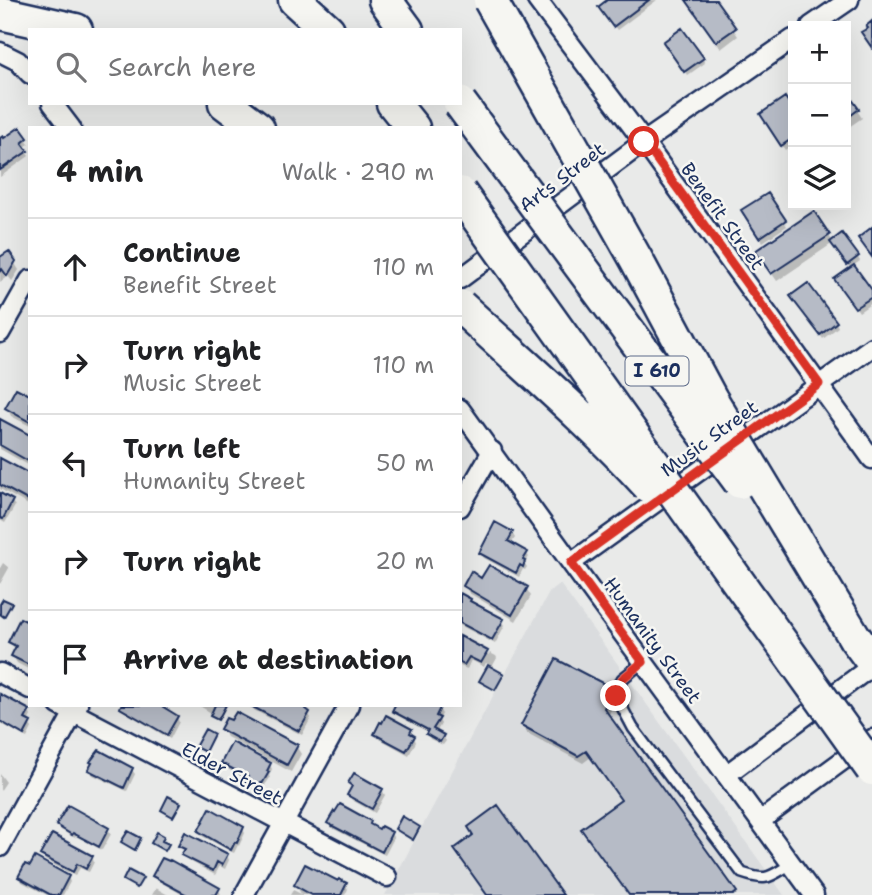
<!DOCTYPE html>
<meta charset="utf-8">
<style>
:root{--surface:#fff;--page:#f6f6f6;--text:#202124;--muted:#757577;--line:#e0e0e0}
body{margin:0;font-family:"Shantell Sans",sans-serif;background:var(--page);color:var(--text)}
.controls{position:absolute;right:21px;top:21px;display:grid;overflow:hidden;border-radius:0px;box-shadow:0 7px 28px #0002}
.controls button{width:63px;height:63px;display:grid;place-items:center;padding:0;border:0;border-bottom:2px solid var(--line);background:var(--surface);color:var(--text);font:35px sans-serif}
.stop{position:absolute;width:21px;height:21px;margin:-16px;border:5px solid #d93025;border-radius:50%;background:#fff}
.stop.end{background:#d93025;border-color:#fff;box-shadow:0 2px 7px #0008}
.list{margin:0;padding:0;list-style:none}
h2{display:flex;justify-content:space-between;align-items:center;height:91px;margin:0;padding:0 28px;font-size:30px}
h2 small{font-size:23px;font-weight:400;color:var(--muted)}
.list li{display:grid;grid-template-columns:46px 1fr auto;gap:21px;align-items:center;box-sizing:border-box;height:98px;padding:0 28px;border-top:2px solid var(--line)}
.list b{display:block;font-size:26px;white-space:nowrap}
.list p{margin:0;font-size:23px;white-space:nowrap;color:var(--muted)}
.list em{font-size:23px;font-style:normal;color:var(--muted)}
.icon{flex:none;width:38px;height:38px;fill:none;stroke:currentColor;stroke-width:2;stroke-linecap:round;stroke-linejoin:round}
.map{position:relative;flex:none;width:872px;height:895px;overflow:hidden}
.search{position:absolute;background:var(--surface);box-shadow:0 7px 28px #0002;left:28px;top:28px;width:434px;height:77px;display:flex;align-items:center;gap:18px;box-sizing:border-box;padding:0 24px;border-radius:0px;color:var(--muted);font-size:26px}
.panel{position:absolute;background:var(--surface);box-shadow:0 7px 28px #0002;left:28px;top:126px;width:434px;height:581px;border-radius:0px}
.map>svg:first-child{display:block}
.built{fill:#dadcde}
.shadow{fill:#0003}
.building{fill:#b6bbc6;stroke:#1b2f5e;stroke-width:2}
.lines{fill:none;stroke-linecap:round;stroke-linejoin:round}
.service-casing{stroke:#1b2f5e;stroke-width:14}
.minor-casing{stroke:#1b2f5e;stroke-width:23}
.motorway-casing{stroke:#1b2f5e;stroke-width:37}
.service{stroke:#f6f6f2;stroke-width:9}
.minor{stroke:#f6f6f2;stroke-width:18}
.motorway{stroke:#f6f6f2;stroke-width:32}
.motorway-bridge-casing{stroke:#1b2f5e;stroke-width:37;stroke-linecap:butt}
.motorway-bridge{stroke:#f6f6f2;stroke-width:32}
.route{stroke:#d93025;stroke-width:9}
.labels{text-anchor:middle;stroke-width:5;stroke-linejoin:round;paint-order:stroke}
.shield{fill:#f6f6f2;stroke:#5d6b8a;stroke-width:2}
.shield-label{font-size:18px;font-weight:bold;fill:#1b2f5e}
.street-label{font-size:19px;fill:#1b2f5e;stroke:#f6f6f2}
</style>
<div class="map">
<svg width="872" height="895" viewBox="0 0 872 895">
<rect width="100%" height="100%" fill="#e9eae9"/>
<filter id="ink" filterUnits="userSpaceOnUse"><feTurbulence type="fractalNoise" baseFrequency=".0143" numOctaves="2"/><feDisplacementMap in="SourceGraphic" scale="14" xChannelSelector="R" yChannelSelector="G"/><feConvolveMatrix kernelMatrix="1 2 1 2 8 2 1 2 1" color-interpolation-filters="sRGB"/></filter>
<g filter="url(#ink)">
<path class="built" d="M560,584l224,311h-399l165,-304z"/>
<path class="shadow" d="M610,0h47l-40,30 -14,-18z
M687,0h26l25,36 -17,13z
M668,47l34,11 3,5 -17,12z
M846,94l16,24 -16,11z
M785,100l8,13v31l-8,6 -23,-35z
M19,129l10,15 -6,4 6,8 -29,21v-36z
M767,195l20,31 -24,16 -20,-31z
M829,235l4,8 24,13 3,5 -7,5 19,27v10l-13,9 -20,-28 12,-15 -18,-26 -56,38 -15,-22z
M0,259l14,3 5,8 -7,11 -4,-5 -8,6z
M795,301l41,22 2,4 -15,12z
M30,397v29l-19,-10 -4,-8z
M0,421l30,16v29l-30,-17z
M0,460l30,16v30l-30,-17z
M0,495l12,7 3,4 -10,17 -5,-3z
M512,533l3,5 -4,6 15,9 3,4 -4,7 2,3 -2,3 -2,-1 -4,8 -35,-19 -3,-5z
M3,563l6,5 -9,16v-16z
M465,586l61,2 5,8 -15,25 -47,-28z
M460,595l42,25 3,5 -10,19 -35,-19z
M30,625v45l-13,-7 -4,-7 3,-6 -6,-8z
M460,638l26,14 2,3 2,-2 6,3 1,2 -6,11 12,8 -7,14 -15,-10 9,-16 -4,-2 -2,4 -13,-7 -4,9 -7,-3z
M612,691l5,7 -9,18 129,179h-107l-7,-94 -32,-44 -8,6 -56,-30 -4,-8z
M0,696l29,15 2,5 -3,6 4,6 -5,10 -27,-15z
M198,705h29l-8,16 -6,-4v-3z
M251,705l57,8 3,5 -9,17 -48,-25z
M122,708l55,9 2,5 -9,17 -45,-27z
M439,709l3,5 -3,6 2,4 -5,9 7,3 3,5 -3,4 -13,-6 -2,-5v-2l-31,-17 -3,-4z
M222,729l74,17 5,8 -10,18 -64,-35z
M411,730l5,12 -7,13 -31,-17 -2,-4z
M223,763l47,2 2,4 -3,7 1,2 -10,14 -10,-5 -3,-5 1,-2 -22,-12z
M90,770h42l3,4 -8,17 -34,-16z
M0,774l6,8 -6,9z
M350,783l32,7 3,5 -10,18 -23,-13 -3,-5 4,-6z
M370,822l3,5 18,7 3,4 -9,17 -53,-27 -3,-5z
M58,825l50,4 3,5 -9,16 -26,-14 -1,2 -14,-8z
M242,828l3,5 -6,13 -1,-1 -4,8 -32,-17 -2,-5z
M180,846l47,9 2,5 -4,9 -5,-3 -5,9 -29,-16 -3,-4 2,-4z
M42,855l50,2 2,5 -5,10 -9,-4 -5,8 -30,-16z
M154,876l64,13 3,5 -38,1 -26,-15z
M20,877h48l2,5 -7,13h-16l-25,-13z
M339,884l7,1 2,4 -3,6h-55l3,-5 8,4 -5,-9z
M156,888l12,7h-16z"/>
<path class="building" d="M607,0h42l-36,27 -15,-20z
M686,0h30l20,28 -20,14z
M872,21v27l-11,-16 7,-4 -2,-2z
M682,28l22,30 -20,14 -21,-30z
M846,91l13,18 -13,10z
M785,97l8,12v29l-12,8 -21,-32z
M20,127l8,11 -6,5 6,8 -28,19v-32l3,-2 1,2z
M768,193l18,27 -27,18 -18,-28z
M814,211l16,24 -59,39 -16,-23z
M872,227v30l-14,-19z
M842,233l17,23 -12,9 -17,-23z
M9,251l7,10 -9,15 -5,-7 -2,2v-14z
M854,265l18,25v7l-17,11 -21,-29z
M808,283l29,39 -17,13 -30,-39z
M16,388l14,7v27l-25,-14z
M0,419l30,16v27l-30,-17z
M0,458l30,16 -1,27 -29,-16z
M0,493l13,7 -10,19 -3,-1z
M495,522l18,10 -5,9 20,11 -5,8 2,1 -2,6 -3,-2 -4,8 -37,-20z
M489,565l39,22 -16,28 -49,-29 8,-15 10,7z
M460,593l11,6 -1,2 34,18 -12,21 -32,-17z
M3,599l9,4 -8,14 -4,-3v-10z
M20,618l10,5 -1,42 -18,-9 5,-10 -8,-4z
M460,636l28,15 -7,12 -12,-6 -5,8 -4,-2z
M556,659l58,30 -10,19 133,184 -4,3h-104l-48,-66 40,-29 -35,-49 -8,5 -57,-31z
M488,665l16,9 -9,16 -16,-9z
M0,694l30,16 -5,9 6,3 -7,13 -24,-14z
M121,705h39l18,11 -11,19 -47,-27z
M215,705h11l-8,15 -8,-4z
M249,705h52l9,7 -11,19z
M395,705h40l5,3 -4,8 4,2 -7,11 11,6 -4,7 -14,-8 2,-4 -36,-19z
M236,712l62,33 -11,20 -67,-36 6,-11 5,2z
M386,715l26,14 -2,4 5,3 -9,15 -32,-17 6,-12 2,1z
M205,729l9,5 -9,18 -10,-5z
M232,742l39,21 -4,8 2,1 -7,12 -1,-1 -4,6 -12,-7 3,-5 -27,-14z
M99,750l34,18 -9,20 -36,-18 4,-7 -2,-1z
M354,773l29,16 -11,20 -25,-14 5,-9 -4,-3z
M168,796l13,7 -8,14 -12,-7z
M340,804l31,17 -1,3 9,5 2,-3 11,6 -10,20 -55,-29 7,-12 1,1z
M68,805l41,23 -10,19 -26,-14 -1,2 -16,-10z
M498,805l65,90h-76l-33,-46 19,-14 -5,-8z
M210,808l34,19 -7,16 -2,-1 -4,8 -33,-19z
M402,816l18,11 -7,13 -18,-11z
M128,831l13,7 -6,12 -14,-8z
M157,832l7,4 -2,5 7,3 -4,7 -14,-8z
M185,832l43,22 -6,11 -5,-3 -4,9 -32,-16 4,-6 -7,-3z
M52,834l41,22 -7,13 -9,-5 -4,8 -33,-17z
M35,857l34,19 -10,19h-8l-33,-18 7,-13 5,2z
M162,858l7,3 1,-1 50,28 -4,7h-29l-35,-19z
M305,864l33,17 1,-2 8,4 -6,12h-29l-18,-10z
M128,870l15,8 -6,10 -14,-8z"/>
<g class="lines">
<defs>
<path id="service" d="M643,662l-21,17 -6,17 17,32 109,145c26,9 27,4 49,-9"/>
<path id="minor" d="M537,0l107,142 228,317
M811,26l38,-26
M0,52l18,9 12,13
M52,103l19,25
M460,279l184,-137 149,-103
M0,333l30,-53
M460,409l111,154 243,332
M460,507l32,-56
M571,563l301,-216
M0,673l30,16
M59,705l328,172
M726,775l146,-109
M760,821l112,-82
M0,847l78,-142
M244,895l105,-190"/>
<path id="motorway" d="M295,0l33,30
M385,0l22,30
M0,13l76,17
M225,103l33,25
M393,103l20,25
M855,638l17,23"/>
</defs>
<use href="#service" class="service-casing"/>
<use href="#minor" class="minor-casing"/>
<use href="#motorway" class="motorway-casing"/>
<use href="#service" class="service"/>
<use href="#minor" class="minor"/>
<use href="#motorway" class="motorway"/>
<defs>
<path id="motorway-bridge" d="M490,0l146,259 75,140 144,239
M460,103l280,379
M460,193l412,576
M460,306c64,59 131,116 189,180"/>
</defs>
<use href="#motorway-bridge" class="motorway-bridge-casing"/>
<use href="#motorway-bridge" class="motorway-bridge"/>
</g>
</g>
<g class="lines" filter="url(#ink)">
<path class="route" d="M616,696l6,-17 21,-17 -72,-99 248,-179 -175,-242"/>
</g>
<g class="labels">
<rect class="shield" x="625.5" y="356.5" width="63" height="29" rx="5"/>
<g class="shield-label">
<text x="657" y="377">I 610</text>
</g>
<g class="street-label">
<text transform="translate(562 177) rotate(-37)" y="7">Arts Street</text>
<text transform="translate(723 216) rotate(54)" y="7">Benefit Street</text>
<text transform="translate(709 438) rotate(-36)" y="7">Music Street</text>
<text transform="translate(653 640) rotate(54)" y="7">Humanity Street</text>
<text transform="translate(232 773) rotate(28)" y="7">Elder Street</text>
</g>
</g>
</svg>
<div class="controls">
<button>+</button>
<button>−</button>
<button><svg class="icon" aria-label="layers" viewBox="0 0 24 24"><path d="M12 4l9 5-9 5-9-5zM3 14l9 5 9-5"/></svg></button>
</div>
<div class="stop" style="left:644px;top:142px"></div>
<div class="stop end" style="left:616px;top:696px"></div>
<div class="search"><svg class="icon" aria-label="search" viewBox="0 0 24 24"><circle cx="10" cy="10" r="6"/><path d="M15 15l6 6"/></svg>Search here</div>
<section class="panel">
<h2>4 min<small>Walk · 290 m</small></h2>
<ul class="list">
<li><svg class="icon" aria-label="ahead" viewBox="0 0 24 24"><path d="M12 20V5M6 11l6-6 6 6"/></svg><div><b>Continue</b><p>Benefit Street</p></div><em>110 m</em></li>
<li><svg class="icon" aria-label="right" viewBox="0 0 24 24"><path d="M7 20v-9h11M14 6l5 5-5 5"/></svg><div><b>Turn right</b><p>Music Street</p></div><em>110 m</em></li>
<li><svg class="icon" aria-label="left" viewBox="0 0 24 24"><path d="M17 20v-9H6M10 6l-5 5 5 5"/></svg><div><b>Turn left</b><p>Humanity Street</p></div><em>50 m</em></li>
<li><svg class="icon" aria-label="right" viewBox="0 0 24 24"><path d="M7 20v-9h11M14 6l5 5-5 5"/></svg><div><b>Turn right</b></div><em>20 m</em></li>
<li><svg class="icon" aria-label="arrive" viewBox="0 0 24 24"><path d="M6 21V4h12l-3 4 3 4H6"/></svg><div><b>Arrive at destination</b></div></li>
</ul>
</section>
</div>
